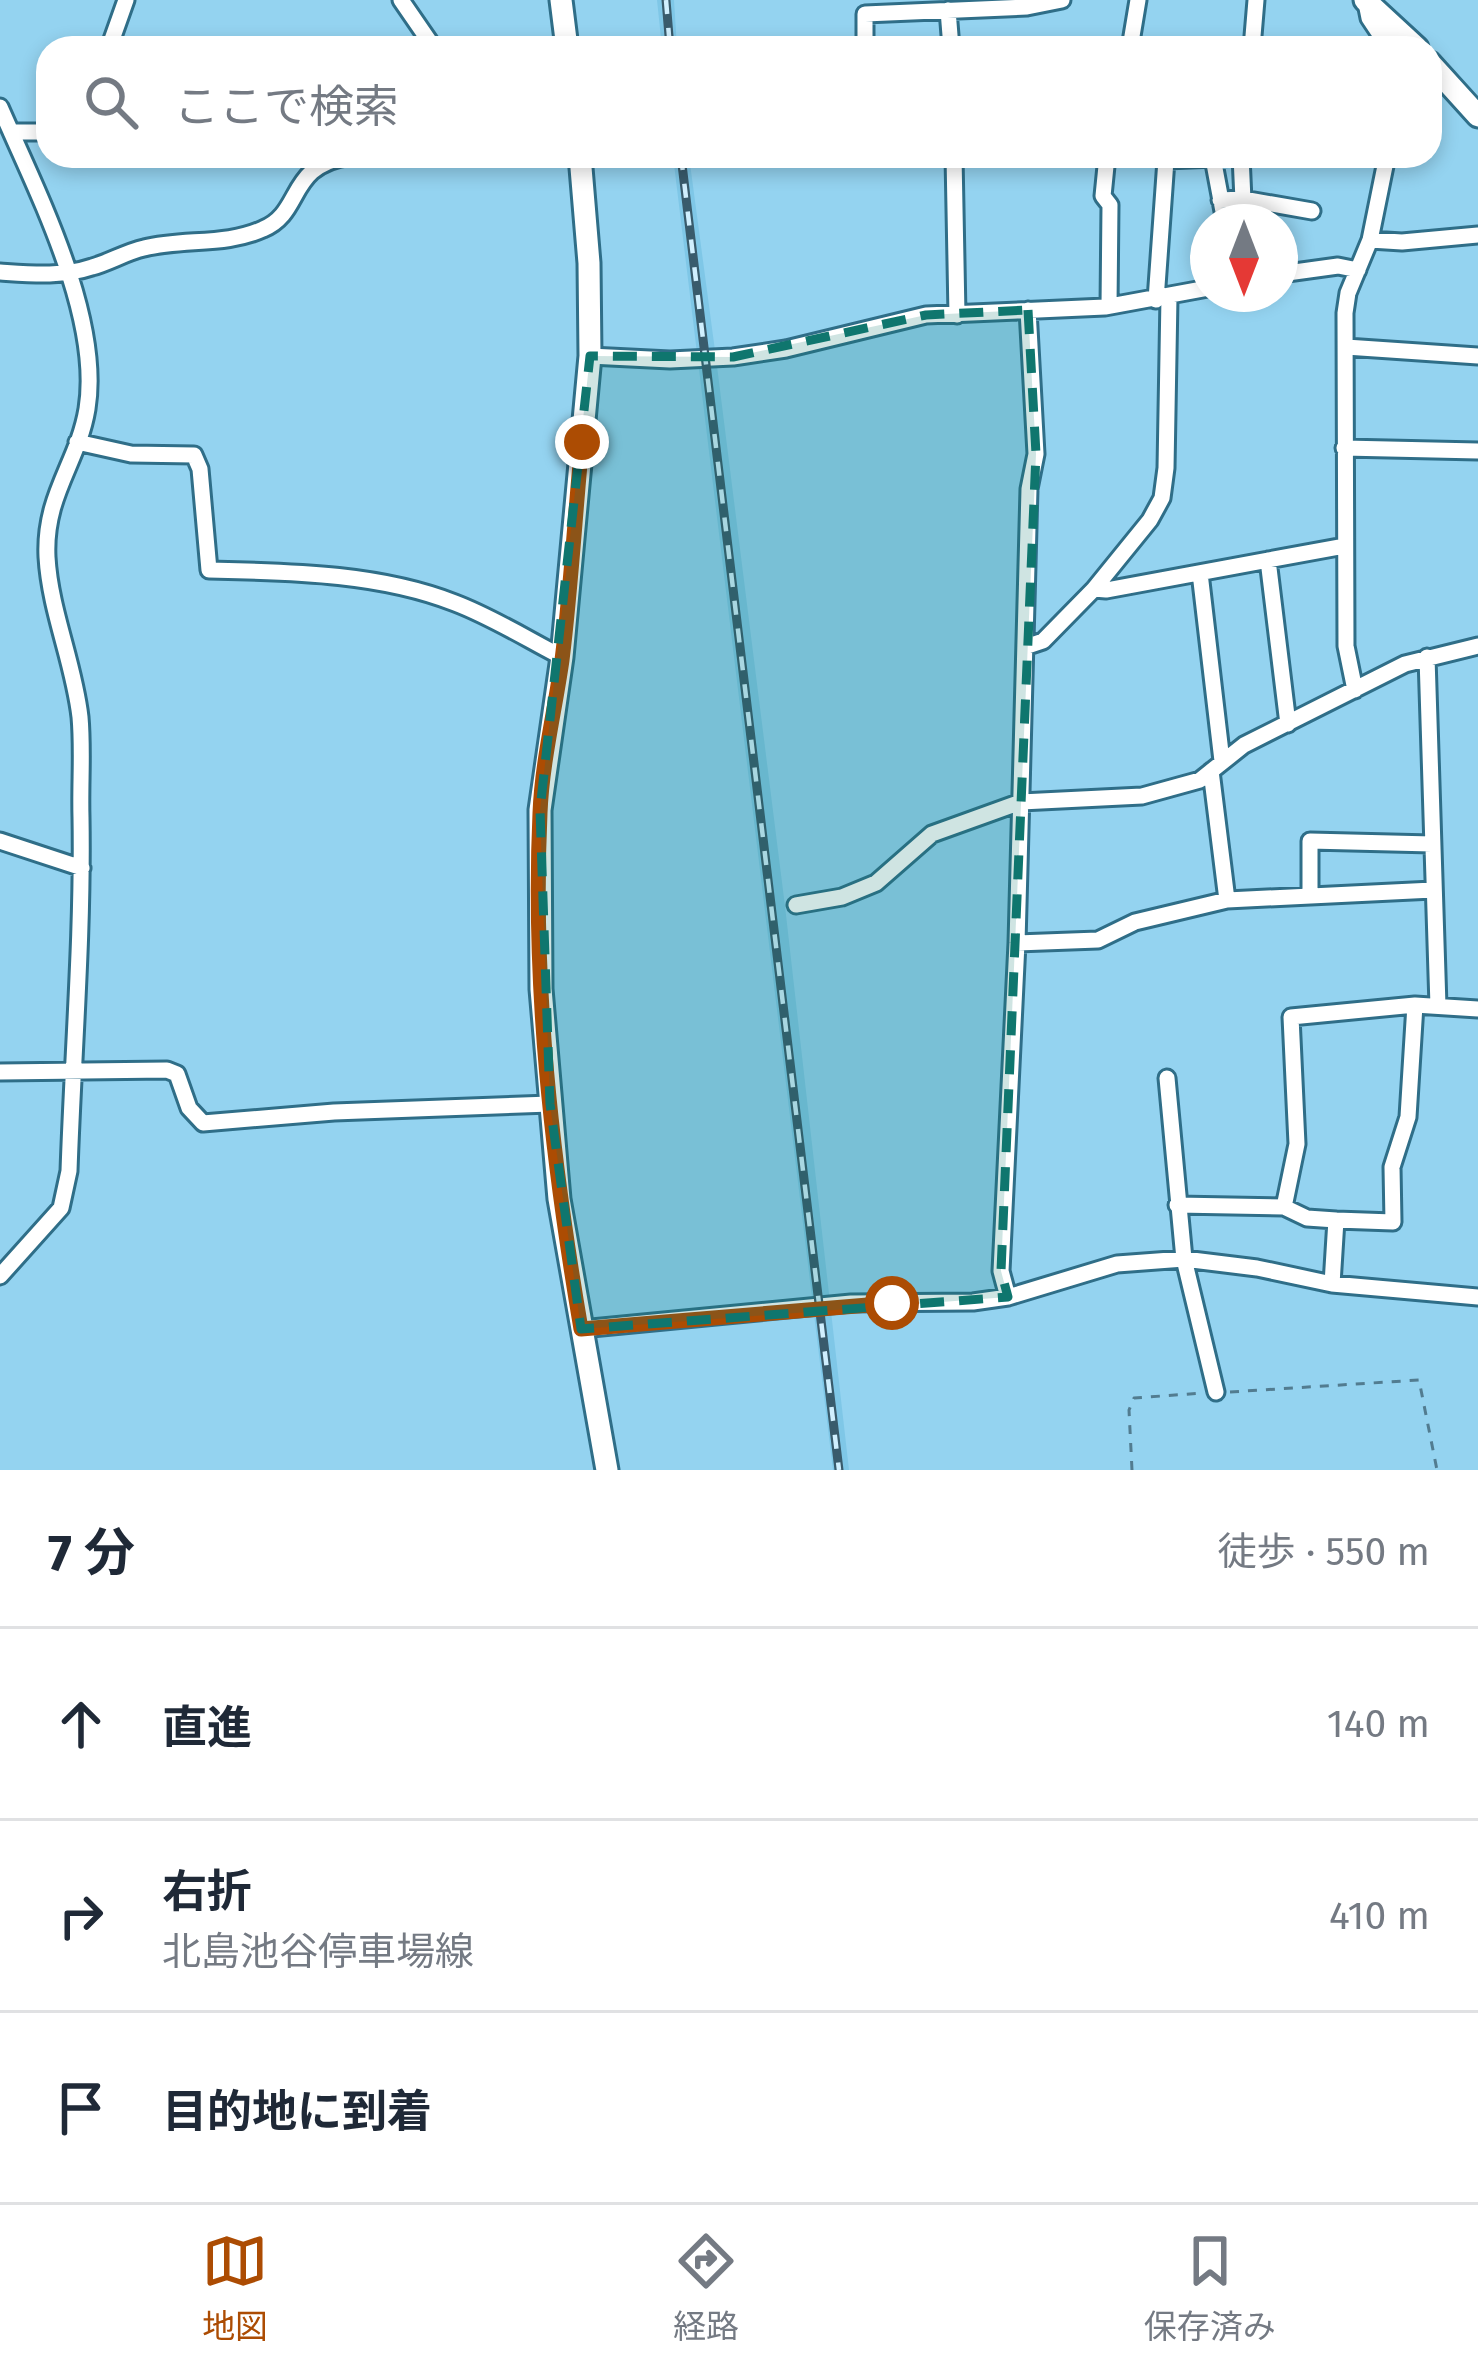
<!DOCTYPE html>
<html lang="ja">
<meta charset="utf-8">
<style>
:root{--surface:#fff;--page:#f2f2f3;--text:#1f2937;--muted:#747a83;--line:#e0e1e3;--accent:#ac4c03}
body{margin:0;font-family:"Fira Sans","Noto Sans JP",sans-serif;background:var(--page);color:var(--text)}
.compass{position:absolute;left:1190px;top:204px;width:108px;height:108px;border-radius:50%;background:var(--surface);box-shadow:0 6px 18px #0003;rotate:180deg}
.stop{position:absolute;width:36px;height:36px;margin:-27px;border:9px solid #ac4c03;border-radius:50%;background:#fff}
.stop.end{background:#ac4c03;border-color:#fff;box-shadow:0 3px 12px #0008}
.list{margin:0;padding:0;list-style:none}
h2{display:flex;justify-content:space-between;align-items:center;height:156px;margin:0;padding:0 48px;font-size:51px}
h2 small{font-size:39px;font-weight:400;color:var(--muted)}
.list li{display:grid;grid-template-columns:78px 1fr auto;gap:36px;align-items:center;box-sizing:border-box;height:192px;padding:0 48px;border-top:3px solid var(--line)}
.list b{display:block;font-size:45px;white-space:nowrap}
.list p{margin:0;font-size:39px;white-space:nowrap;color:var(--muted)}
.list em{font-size:39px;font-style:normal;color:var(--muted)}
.icon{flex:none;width:66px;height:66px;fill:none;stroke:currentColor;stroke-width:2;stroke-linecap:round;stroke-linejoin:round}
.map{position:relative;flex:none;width:1478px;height:1470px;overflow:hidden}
.search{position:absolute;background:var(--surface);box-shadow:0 6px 18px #0003;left:36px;right:36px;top:36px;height:132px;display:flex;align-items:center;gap:30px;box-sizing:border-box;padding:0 42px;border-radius:36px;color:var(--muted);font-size:45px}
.sheet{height:732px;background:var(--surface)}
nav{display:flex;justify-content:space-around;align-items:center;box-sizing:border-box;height:168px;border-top:3px solid var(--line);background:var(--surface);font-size:33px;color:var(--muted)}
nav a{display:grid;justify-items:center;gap:6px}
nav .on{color:var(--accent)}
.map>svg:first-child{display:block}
.built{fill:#7fc7e7}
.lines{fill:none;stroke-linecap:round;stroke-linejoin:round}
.street-casing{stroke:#2f6e88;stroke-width:21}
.secondary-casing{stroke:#2f6e88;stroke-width:27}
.path{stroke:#527c90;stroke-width:3;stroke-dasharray:9 9;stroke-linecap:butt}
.street{stroke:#fff;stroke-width:15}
.secondary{stroke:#fff;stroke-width:21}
.rail-casing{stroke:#395b6c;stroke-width:9}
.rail{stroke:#d0effe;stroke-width:4.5;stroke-dasharray:14;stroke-linecap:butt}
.route{stroke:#ac4c03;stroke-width:15}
.marked{fill:#0f766e;fill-opacity:0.2;stroke:#0f766e;stroke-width:9;stroke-dasharray:24 15;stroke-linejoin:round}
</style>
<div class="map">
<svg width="1478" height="1470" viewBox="0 0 1478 1470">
<rect width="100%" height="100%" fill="#94d3f0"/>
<path class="built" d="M657,0h17l3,48h-15z
M673,156h16l27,202 69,548 64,564h-16z"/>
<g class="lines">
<defs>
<path id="street" d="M401,0l33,48
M1366,3l3,15 20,30
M948,10l3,38
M109,48l17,-48
M865,48v-34l162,-7 35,-7
M1130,48l8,-48
M1252,48l4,-48
M0,107c36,83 102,210 87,302 -9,54 -43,86 -40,148 3,54 27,106 33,160 3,33 0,67 1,100 2,119 -8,236 -12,354l-8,37 -61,68
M11,132h37
M954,156l3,159
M1107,156l-4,40 7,9 -1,101
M1241,156l3,66
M1213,158l12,64
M1220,200l23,-1 69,12
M1370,240l32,2 76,-7
M0,272c31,2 62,5 92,-5 18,-5 34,-15 52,-19 39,-10 82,-2 119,-19 41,-17 23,-64 88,-73
M1280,274l58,-8 20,4
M1156,300l10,-140 75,-3
M1346,347l132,9
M590,356l80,4 63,-3 53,-8 140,-34 179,-8 103,-19
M77,442l54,12 63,1 6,14 9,101c81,2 170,3 246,33 37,14 72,36 107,54
M1344,448l134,3
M1268,560l20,164
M1200,573l22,188
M1094,589l12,1 238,-44
M1025,647l18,-6 51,-52 56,-69 12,-22 4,-30 3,-171
M1427,657l11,349
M1355,690l-9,-44 -1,-333 3,-20 22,-53 17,-84
M1211,771l16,129 206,-10
M0,841l82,27
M1310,896v-55l122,3
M796,905l46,-8 34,-14 56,-49 89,-32 121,-6 58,-16 44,-35 161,-81 73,-18
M1017,943l81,-3 37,-18 92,-22
M0,1072l167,-2 10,4 12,34 14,15 131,-11 216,-8
M1167,1078l17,181 32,133
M1177,1205l107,2 13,-63 -6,-127 124,-12 63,4
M1284,1207l23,11 29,2
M1332,1284l4,-64 57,2 -1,-55 16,-50 7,-112
M1008,1297l-7,-26 16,-328 12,-454 7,-35 -8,-144
M581,1329l270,-26 122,-1 35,-5 109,-33 67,-5 73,9 75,16 146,13"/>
<path id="secondary" d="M561,0l6,48
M1365,0l52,48
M1430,63l48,53
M580,156l9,107 1,93 -28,301 -22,153 1,179 18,210 48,271"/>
</defs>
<use href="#street" class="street-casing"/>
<use href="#secondary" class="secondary-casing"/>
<path class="path" d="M1230,1392l189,-12 18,90
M1132,1470l-3,-60 5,-12 69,-5"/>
<use href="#street" class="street"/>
<use href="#secondary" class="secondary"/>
<defs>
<path id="rail" d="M666,0l4,48
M681,156l158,1314"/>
</defs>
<use href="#rail" class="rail-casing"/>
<use href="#rail" class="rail"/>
</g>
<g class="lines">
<path class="route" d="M582,442c-7,73 -11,146 -20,218 -7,50 -20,102 -22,153 -8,173 12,346 41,516l311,-26"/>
</g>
<path class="marked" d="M1028,310l8,144 -35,817 7,26 -427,32 -31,-225 -10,-294 50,-454 143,1 193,-42z"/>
</svg>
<svg class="compass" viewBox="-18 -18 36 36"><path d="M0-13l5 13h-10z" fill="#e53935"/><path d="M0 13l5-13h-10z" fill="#747a83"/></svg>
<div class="stop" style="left:892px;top:1303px"></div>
<div class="stop end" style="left:582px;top:442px"></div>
<div class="search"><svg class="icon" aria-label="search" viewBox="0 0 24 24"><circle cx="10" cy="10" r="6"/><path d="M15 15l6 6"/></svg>ここで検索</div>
</div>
<section class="sheet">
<h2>7 分<small>徒歩 · 550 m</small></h2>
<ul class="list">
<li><svg class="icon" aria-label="ahead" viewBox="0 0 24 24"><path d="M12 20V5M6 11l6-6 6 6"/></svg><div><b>直進</b></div><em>140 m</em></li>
<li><svg class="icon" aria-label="right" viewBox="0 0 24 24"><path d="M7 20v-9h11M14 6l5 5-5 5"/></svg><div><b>右折</b><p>北島池谷停車場線</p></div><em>410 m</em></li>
<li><svg class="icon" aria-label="arrive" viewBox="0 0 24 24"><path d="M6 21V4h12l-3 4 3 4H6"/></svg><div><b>目的地に到着</b></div></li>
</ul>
</section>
<nav>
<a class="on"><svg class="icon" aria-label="map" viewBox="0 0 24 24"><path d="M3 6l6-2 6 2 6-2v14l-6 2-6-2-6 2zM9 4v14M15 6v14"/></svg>地図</a>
<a><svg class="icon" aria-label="directions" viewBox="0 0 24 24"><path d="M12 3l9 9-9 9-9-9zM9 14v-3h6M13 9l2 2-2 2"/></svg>経路</a>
<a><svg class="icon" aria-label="saved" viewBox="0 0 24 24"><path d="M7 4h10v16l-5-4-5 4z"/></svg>保存済み</a>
</nav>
